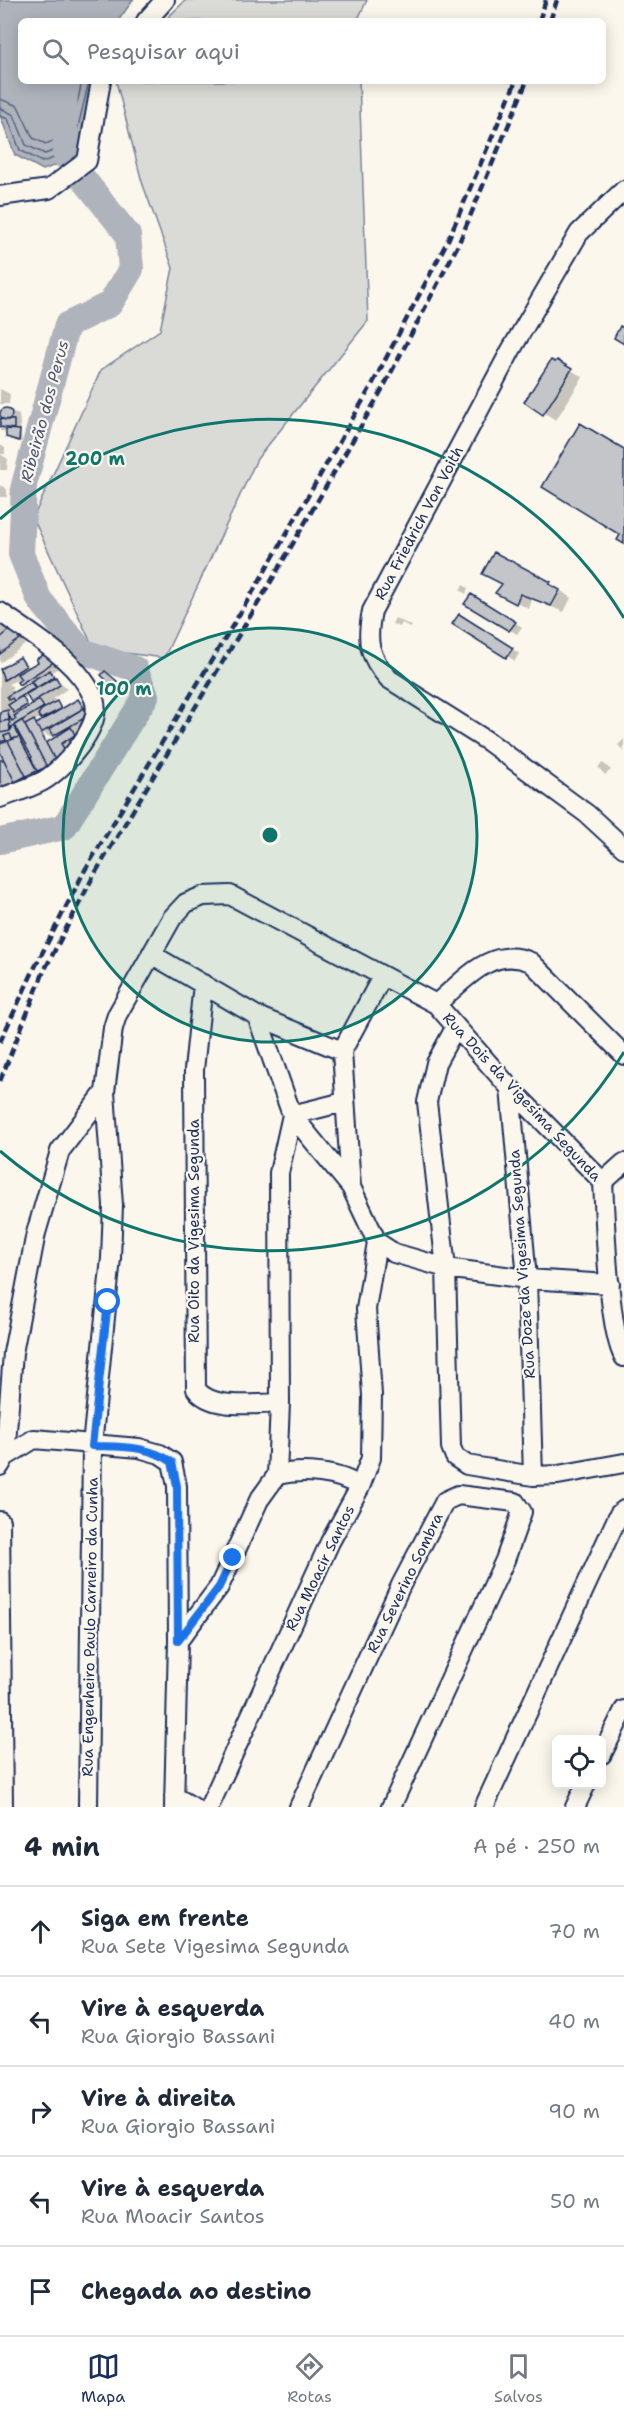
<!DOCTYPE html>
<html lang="pt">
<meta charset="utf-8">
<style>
:root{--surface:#fff;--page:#f6f6f7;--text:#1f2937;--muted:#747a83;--line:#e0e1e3;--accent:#1b2f5e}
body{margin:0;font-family:"Shantell Sans",sans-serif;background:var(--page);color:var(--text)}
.controls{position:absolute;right:18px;bottom:18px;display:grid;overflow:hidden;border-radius:9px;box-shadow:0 3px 15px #0003}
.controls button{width:54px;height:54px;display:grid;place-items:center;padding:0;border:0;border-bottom:2px solid var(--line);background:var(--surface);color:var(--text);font:30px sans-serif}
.stop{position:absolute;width:18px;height:18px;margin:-14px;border:4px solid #1a73e8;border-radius:50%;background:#fff}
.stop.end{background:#1a73e8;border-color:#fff;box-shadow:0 2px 6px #0008}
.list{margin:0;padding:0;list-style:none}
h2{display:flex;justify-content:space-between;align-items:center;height:78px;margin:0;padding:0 24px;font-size:26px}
h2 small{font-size:20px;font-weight:400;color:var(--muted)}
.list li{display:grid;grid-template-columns:39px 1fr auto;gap:18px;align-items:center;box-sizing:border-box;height:90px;padding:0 24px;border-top:2px solid var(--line)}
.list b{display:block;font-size:22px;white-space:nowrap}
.list p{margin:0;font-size:20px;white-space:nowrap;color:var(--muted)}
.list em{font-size:20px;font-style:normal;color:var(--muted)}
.icon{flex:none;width:33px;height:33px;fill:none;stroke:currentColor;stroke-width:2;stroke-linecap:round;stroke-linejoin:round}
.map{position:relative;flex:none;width:624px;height:1807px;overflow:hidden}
.search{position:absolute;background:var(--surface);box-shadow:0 3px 15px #0003;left:18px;right:18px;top:18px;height:66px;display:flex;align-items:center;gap:15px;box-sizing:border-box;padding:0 21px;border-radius:9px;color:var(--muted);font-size:22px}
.sheet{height:528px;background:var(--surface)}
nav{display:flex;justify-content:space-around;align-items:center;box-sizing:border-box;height:84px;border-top:2px solid var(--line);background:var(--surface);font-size:16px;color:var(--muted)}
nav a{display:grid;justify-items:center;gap:3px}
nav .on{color:var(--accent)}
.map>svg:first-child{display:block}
.green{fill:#dadad7;stroke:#7a849a;stroke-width:1.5}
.water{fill:#afb3bb;stroke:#747e96;stroke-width:1.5}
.shadow{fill:#0003;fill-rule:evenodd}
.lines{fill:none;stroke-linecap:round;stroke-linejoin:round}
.shore{stroke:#566483;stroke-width:1.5}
.river{stroke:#afb3bb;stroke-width:26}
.building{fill:#c3c5c9;stroke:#1b2f5e;stroke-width:1.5}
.minor-casing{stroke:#1b2f5e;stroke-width:22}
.minor{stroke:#fbf7ec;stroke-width:18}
.rail{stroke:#1b2f5e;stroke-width:4.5;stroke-dasharray:9 4.5;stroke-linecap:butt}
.route{stroke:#1a73e8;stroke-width:8}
.ring{fill:none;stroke:#0f766e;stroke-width:3}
.labels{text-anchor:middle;stroke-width:4.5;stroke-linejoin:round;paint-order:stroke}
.street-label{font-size:15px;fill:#1b2f5e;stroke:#fbf7ec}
.water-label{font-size:16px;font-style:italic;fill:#47577a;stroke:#fbf7ec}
.centre{fill:#0f766e;stroke:#fbf7ec;stroke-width:3}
.ring-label{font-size:18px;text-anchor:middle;font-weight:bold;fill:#0f766e;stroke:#fbf7ec;stroke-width:4.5;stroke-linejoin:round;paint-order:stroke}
</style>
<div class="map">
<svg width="624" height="1807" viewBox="0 0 624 1807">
<rect width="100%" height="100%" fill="#fbf7ec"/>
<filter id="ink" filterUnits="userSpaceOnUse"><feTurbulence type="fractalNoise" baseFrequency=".0167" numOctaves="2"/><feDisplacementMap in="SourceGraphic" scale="12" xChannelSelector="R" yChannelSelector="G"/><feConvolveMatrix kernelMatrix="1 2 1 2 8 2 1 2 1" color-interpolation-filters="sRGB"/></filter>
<g filter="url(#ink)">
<path class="green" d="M186,0h181l-10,21h-193z
M116,81h243l9,240 -111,138 -93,199 -70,-9 -61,-131 68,-148 59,-40 13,-62 -31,-86z"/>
<path class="water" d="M0,0h133l-15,21h-97v60h74l-16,75 -36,14 -28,-15 -15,-40z"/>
<path class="shadow" d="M557,362l26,15 -27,43 -30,-18z
M0,389l10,5 -1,10h-9z
M0,410l12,1 7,4 3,27 -11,-4 -3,-6 -8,-1z
M0,445l5,3v6h-5z
M0,454l8,5 -1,11h-7z
M0,485l7,4v8h-7z
M550,583l21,15 -7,14 -32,-13 -3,10 -31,-16z
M463,585l5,3 -2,6 -6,-4z
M472,596l50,31 -5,7 -50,-30z
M459,616l60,37 -4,8 -61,-37z
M395,618l17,8 -1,2 -9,-5 -2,4 -8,-3z
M0,620l26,24 -26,19z
M20,659l11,9 22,-8 7,7 -8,5 15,17 -13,9 3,5 6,7 15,-10 8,5 9,16 -19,11 2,1 -5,23 -73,41v-127zM17,680l8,6 -12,8 -1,-8 -4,-2zM28,696l8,8 -6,4 -6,-9zM39,702l9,5 -2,3 -8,-5zM41,717l4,3 -7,4 -4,-2zM43,733l7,4 4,-3 4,3 -10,6z
M108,674l11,10 -4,5 -3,-2z
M624,739v13l-6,-7z
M603,763l8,7 -6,5 -7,-8z"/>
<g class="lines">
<path class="shore" d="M0,99l18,7 15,32 13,6 14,-6 12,-57
M0,108l14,7 12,30 19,9 23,-9 14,-64
M0,116l8,3 12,31 22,12 30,-10 17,-71"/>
<path class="river" d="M0,841l64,-14 82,-131 -11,-27 -53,-18 -43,-52 -18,-45 3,-69 43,-160 43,-21 21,-35 -3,-34 -62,-78 -2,-76"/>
</g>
<path class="building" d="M620,326l4,2v16l-10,-6z
M551,360l4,2 2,-2 15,9 -29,46 -19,-13z
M0 414a6 6 0 1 1 12 0a6 6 0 1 1-12 0Z
M0,419l14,1v9l-14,-2z
M580,423l44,26v95l-7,-4 3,-5 -78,-48z
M6,429l14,1 -1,11 -13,-4z
M494,552l57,30 -2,2 11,6 -9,16 -31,-12 -4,10 -21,-11 7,-9 -20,-10z
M471,594l45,28 -7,9 -45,-27z
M459,614l54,34 -7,10 -54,-34z
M11,629l9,10 -20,15v-16z
M45,654l9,8 -35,23 -2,-3 4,-3 -4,-5 21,-12 -2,-3z
M20,657l6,9 -22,14 -4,-11z
M50,670l4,7 -18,11 -5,-7z
M105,671l12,10 -6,7 -8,-7 2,-2 -4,-4z
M56,677l4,8 -29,18 -5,-9z
M31,682l4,6 -21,13 -2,-3 -3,2 -2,-4z
M22,696l5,9 -13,8 -6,-8z
M78,699l6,9 -43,25 -5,-9z
M39,700l5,7 -34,21 -1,-12 3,5 4,-2 -2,-3z
M57,701l4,8 -20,10 -3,-4 3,-5z
M84,708l4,8 -35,20 -4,-7z
M8,710l1,10 -9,2v-10z
M9,720l1,11 -10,2v-11z
M22,720l25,47 -10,4 -6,-13 1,-1 -18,-32z
M34,720l22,42 -9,5 -22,-42z
M14,725l5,12 -7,2 -2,-5 -6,2 2,4 -6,2v-9l10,-2z
M71,727l4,8 -14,9 5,7 -10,11 -10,-19z
M19,737l18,34 -11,5 -18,-35z
M8,741l18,35 -11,6 -15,-30v-8z
M0,760h4l11,22 -12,5 -3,-6z"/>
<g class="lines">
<defs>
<path id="minor" d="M146,21l19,-21
M624,190l-45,43 -68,117 -139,261c-6,30 -4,45 17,68l100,63 98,72 37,34
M0,196l49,-7 38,-28 14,-80
M0,612c32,23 79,49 94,87 10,26 -30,70 -51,82 -13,7 -29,12 -43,17
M151,954l106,62 85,35
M203,984l-9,86 2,319c16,22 59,14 84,14
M436,1004c29,-24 55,-59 95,-42l93,93
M257,1016l35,99 59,72 26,55 17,11 52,15 81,11 83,5
M455,1028l-19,35 -9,39 19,166 5,179 4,10 12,8 66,11 25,-1 66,-12
M510,1088l17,191 6,197
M603,1182l21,-19
M351,1187l-9,-136 40,-74
M5,1457l8,-104 23,-120 24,-82 45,-59
M0,1466l5,-9 29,-18 105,9 21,6 12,8 5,24 1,155 -4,166
M277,1475l3,-72 -1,-230 13,-58 52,-13
M360,1487l11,-29 1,-63 -6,-86 11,-67
M0,1521l3,286
M178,1641l41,-54 40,-87 18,-25c25,-6 63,-3 83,12l-30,55 -121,265
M602,1754l22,-44
M174,1796l19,11
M88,1807l4,-361 19,-188 2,-53 -8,-113 8,-64 4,-13 55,-97 14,-15 17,-7 27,-1 206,109 74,84 93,94c2,35 5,149 21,175
M299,1807l102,-222 44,-84 13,-6 57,7 7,10 -17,48 -114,247
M484,1807l135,-293 5,-4
M575,1807l11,-23"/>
</defs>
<use href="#minor" class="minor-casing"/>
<use href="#minor" class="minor"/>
<path class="rail" d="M539,21l7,-21
M550,21l7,-21
M0,1042l35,-75 50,-97 172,-285 116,-202 75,-143 68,-159
M0,1081l44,-110 50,-96 172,-285 117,-202 75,-143 69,-164"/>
</g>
</g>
<g class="lines" filter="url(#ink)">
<path class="route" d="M108,1302l-16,144c28,1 56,-1 80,16l5,24 1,155 41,-54 14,-29"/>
</g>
<circle cx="270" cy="835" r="207" fill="#0f766e" fill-opacity=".12"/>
<g class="ring">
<circle cx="270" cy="835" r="207"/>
<path d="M624 1052A415 415 0 0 1 0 1151M0 519A415 415 0 0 1 624 618"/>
</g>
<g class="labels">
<g class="street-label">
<text transform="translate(419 523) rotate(-62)" y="5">Rua Friedrich Von Voith</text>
<text transform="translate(522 1097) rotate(47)" y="5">Rua Dois da Vigesima Segunda</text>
<text transform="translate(194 1231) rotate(-90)" y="5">Rua Oito da Vigesima Segunda</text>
<text transform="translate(522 1264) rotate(-94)" y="5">Rua Doze da Vigesima Segunda</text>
<text transform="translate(320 1568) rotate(-64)" y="5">Rua Moacir Santos</text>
<text transform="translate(405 1583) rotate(-64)" y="5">Rua Severino Sombra</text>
<text transform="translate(90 1627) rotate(-89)" y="5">Rua Engenheiro Paulo Carneiro da Cunha</text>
</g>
<g class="water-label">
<text transform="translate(44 411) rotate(-75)" y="6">Ribeirão dos Perus</text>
</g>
</g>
<circle cx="270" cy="835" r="9" class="centre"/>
<g class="ring-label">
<text x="95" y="465">200 m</text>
<text x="124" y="695">100 m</text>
</g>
</svg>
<div class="controls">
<button><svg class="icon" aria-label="locate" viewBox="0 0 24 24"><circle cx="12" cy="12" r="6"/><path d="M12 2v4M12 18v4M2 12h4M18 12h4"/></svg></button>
</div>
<div class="stop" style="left:108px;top:1302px"></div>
<div class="stop end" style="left:233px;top:1558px"></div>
<div class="search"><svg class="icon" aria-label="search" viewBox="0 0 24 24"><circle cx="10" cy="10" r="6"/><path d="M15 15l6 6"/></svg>Pesquisar aqui</div>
</div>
<section class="sheet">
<h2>4 min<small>A pé · 250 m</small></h2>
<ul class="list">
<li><svg class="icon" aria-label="ahead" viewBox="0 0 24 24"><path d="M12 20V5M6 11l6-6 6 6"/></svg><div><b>Siga em frente</b><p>Rua Sete Vigesima Segunda</p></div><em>70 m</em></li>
<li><svg class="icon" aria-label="left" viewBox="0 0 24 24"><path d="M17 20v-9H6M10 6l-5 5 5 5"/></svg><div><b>Vire à esquerda</b><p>Rua Giorgio Bassani</p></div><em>40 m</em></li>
<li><svg class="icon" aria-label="right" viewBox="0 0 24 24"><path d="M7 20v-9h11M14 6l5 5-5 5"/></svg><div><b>Vire à direita</b><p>Rua Giorgio Bassani</p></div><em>90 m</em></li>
<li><svg class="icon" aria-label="left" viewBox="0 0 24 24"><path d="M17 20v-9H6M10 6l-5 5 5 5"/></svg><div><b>Vire à esquerda</b><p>Rua Moacir Santos</p></div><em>50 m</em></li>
<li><svg class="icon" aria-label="arrive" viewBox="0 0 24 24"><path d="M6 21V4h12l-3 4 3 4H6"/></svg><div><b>Chegada ao destino</b></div></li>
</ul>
</section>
<nav>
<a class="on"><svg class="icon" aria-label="map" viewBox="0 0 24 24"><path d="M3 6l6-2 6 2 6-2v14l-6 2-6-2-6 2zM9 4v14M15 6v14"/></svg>Mapa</a>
<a><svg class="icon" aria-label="directions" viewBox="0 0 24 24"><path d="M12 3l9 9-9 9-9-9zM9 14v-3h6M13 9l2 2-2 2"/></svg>Rotas</a>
<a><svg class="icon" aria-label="saved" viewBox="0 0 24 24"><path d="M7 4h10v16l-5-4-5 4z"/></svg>Salvos</a>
</nav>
